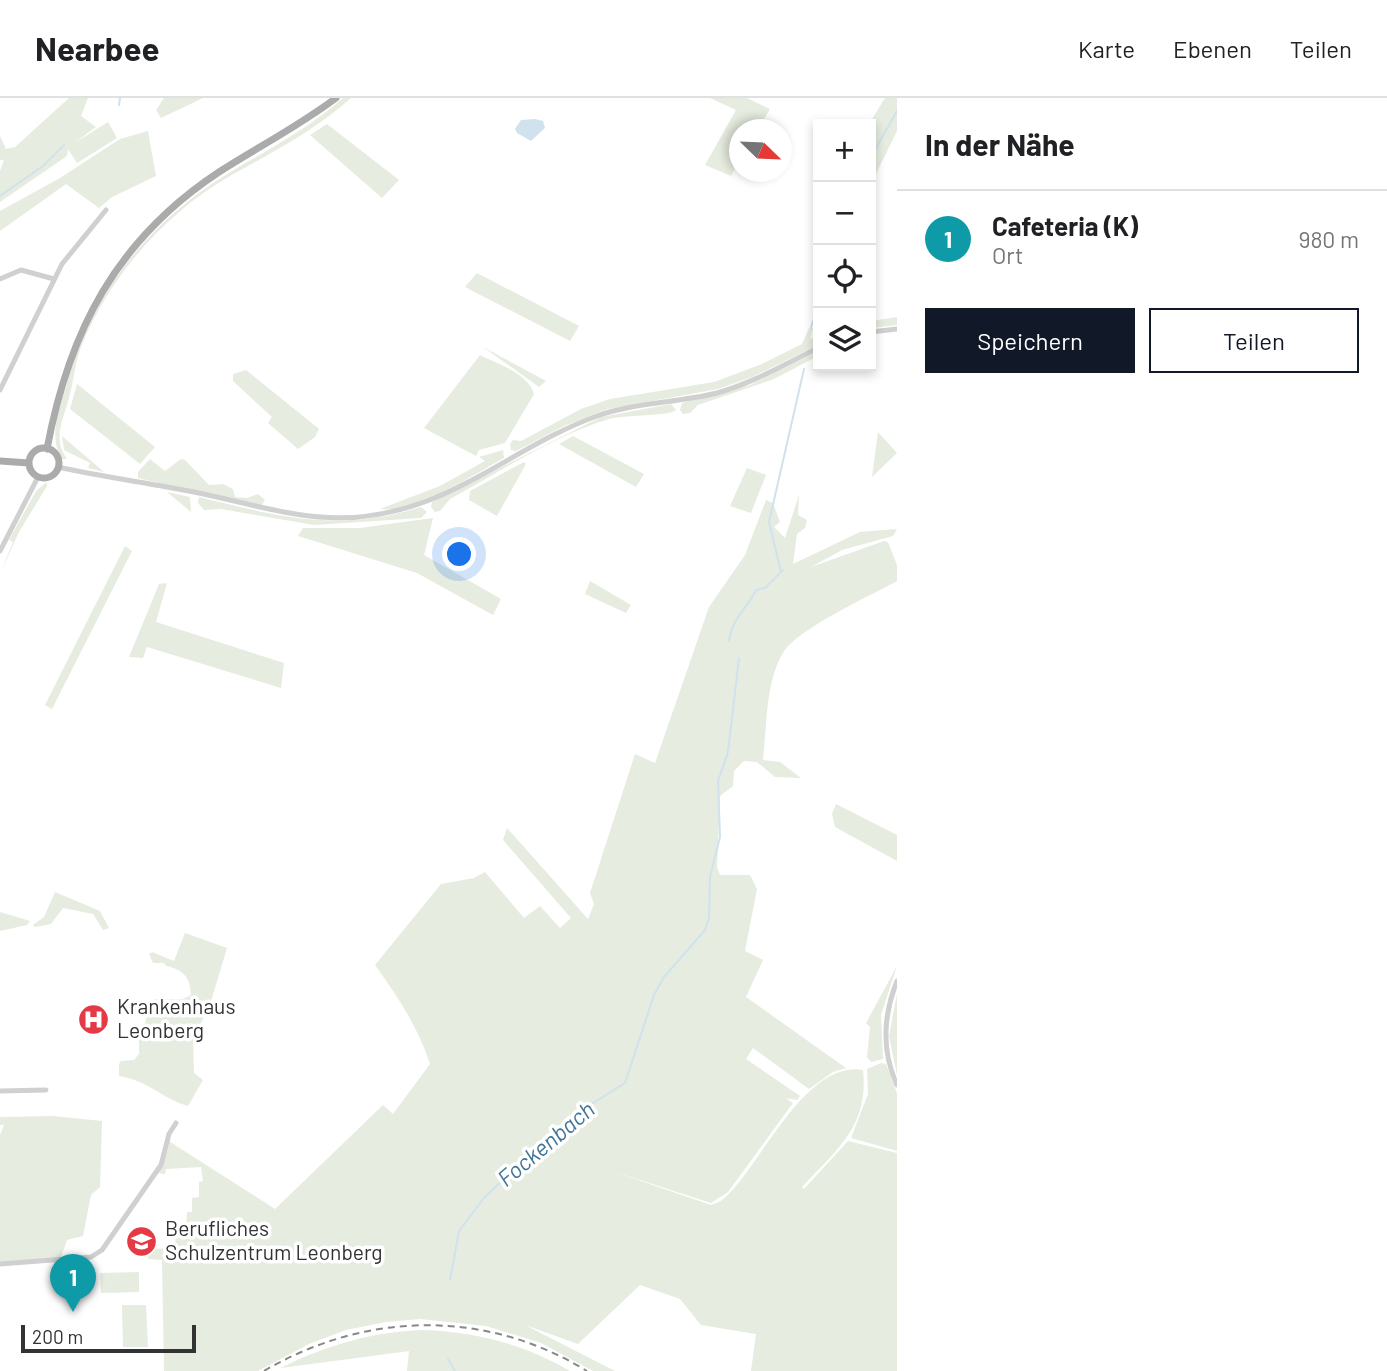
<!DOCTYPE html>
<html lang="de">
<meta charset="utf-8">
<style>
:root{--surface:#fff;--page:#f6f6f6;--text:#202124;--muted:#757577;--line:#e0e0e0;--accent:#111827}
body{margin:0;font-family:Barlow,sans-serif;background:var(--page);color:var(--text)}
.controls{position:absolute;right:21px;top:21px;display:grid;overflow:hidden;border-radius:0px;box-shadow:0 4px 10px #0003}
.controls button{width:63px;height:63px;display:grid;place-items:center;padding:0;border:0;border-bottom:2px solid var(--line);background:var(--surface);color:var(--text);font:35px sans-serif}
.compass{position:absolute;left:729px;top:21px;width:63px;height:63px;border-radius:50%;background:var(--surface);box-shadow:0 4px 10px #0003;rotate:113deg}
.scale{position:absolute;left:21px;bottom:18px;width:175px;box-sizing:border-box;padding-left:7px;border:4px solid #333;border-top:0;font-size:19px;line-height:24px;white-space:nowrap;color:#333;-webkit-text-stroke:5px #fff;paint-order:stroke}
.you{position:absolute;left:460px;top:457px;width:24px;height:24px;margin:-18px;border:5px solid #fff;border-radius:50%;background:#1a73e8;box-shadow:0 0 0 10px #1a73e833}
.badge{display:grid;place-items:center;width:46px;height:46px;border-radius:50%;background:var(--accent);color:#fff;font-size:23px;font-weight:700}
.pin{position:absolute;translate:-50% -58px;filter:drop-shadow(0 2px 4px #0008)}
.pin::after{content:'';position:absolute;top:37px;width:24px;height:21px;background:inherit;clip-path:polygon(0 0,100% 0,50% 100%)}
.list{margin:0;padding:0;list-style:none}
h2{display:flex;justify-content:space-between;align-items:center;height:91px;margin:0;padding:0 28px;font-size:30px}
h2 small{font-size:23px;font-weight:400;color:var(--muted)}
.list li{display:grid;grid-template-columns:46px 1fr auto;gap:21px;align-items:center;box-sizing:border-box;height:98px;padding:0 28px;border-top:2px solid var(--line)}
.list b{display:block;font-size:26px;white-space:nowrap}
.list p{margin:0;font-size:23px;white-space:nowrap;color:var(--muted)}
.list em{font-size:23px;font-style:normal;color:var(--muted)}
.actions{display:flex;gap:14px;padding:21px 28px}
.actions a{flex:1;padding:16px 0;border:2px solid var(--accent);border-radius:0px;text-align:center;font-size:24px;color:var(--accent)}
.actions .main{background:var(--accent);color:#fff}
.icon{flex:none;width:38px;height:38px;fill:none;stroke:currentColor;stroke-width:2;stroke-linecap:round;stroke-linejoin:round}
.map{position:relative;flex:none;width:897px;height:1273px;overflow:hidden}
header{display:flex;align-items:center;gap:42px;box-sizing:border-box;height:98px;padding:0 35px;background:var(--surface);border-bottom:2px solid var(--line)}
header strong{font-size:33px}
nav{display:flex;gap:38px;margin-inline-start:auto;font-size:24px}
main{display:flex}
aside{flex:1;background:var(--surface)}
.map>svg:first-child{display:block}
.green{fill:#e6ecdf}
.water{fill:#cfe2ee}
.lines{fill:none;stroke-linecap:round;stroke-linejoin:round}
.stream{stroke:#cfe2ee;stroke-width:2}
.minor{stroke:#d0d0d0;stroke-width:5}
.major{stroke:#ababab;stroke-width:7}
.rail{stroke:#888;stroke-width:2;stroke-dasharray:7 5;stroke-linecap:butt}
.labels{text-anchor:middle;stroke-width:7;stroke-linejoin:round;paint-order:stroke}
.poi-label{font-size:21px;fill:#333;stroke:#fff;text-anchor:start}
.water-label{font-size:23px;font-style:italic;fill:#3f7597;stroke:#fff}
</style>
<header>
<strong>Nearbee</strong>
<nav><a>Karte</a><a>Ebenen</a><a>Teilen</a></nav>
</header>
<main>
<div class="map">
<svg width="897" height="1273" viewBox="0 0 897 1273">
<rect width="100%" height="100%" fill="#fff"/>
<path class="green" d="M69,0h19l-7,18 15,11 -23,17 35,-22 9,16 -40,25 -9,-14 -1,7 -67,46v-31l4,-11h-4v-24l6,13 9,-2z
M164,0h39l-42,20 -5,-8z
M343,0h8c-37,33 -78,54 -121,78 -66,38 -121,101 -149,171 -6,15 -7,31 -11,47 -5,23 -19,43 -3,65h-5c-14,-22 -3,-49 4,-72 24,-89 79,-162 158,-211 41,-25 83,-46 119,-78z
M710,0h37l23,11 -12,20 -18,1 -1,31 -8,15 -26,-11 31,-55z
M885,0h12v33l-26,53v-26l5,-10 -5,8 -2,-32z
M327,26l72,56 -17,18 -72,-63z
M148,33l8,45 -44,21 -13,11 -33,-24 -66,47v-20l60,-33 60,-39z
M477,175l102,53 -9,15 -105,-54z
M897,219v8l-26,3v-7z
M809,230h4l-3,11 8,-3v9l-66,32 -34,12 -110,20 -44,17 -48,25 -5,-1 -1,-6 3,-4 8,1 60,-32 29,-10 104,-17 48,-18 40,-20z
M483,249l63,34 -7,6z
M818,253v5l-44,23 -76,26 -8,8 -7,1 -3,-4 2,-7 68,-18z
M480,257c17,9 48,18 54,39l-29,49 -26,7 -3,6 -52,-28z
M246,272l73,59 -4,8 -17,12 -30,-26 4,-6 -39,-36v-7z
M77,286l78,63 -15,17 -70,-55z
M671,306l5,6c-5,6 -53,5 -67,9 -56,17 -108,52 -159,80l-10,12 -5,1 -4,-5 1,-5 169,-85z
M878,334l19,21 -25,24z
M62,338l42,36 -16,-4 2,-5 -26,-13z
M573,338l71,38 -8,13 -77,-43z
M503,352l1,8c-29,16 -91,56 -124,51l60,-23 45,-25 -6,-4z
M150,361l15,12 16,-12 4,1 24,25 14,-1 10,5 2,8 12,1 11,-4 7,6 -5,7 -122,-29v-6z
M524,364l2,2 -29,52 -28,-16 1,-9z
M747,370l19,7 -15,38 -21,-7z
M47,384v4l-28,46 -19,42 13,-32 -4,-2 27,-49z
M167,394l23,5 1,15z
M799,397l-1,20 9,5 -2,8 -8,6 -4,30 67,-32 37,-3 -4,7 -51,14 -31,17 73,-26 4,1 9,23v16c-27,15 -100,48 -114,72 -18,29 -16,75 -20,107l17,2 21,16 -26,-1 -18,-15 -13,-1 -10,10 -1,15 -13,10 -3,71 3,8h30l7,14 -12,62 18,9 -17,37 100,71 -13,4 -24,17 -56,-41 -7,11 54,37 -3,4 -12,-2 -45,-31 53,36 -65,89 -17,11 -102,-33 102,35 10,-4c38,-30 82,-141 142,-131 6,56 -26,79 -61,117l2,2 44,-48 49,12v218h-146l5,-37 -55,-9 -21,-26 -40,-14 -62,59 -53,-19 90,46h-22l-52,-28 -55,-17 -66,-7 -34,3 -40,8 -37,14 -51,27h-94l-2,-111 -14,-1v-10l27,-1 1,-17 10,-1 1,-18h5v-14l7,-1v-15l4,-1 -2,-14 -35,2 -1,5 -9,-1 11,-33 108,69 108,-104 10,9 37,-50c-12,-37 -32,-67 -55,-99l66,-81 33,-6 11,-6 39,46 16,-12 20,22 11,-10 -68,-78 4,-12 81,91 6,-15 -4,-11 45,-139 20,9 54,-156 36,-52 21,-55 7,3 7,19 -6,5 11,11z
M199,399c80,20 140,36 222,10l6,5 -6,6 -107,7 -93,-16 -17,1 -6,-7z
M433,420l-9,37 77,44 -8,16 -76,-42 -119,-37 5,-8h57z
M125,448l7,5 -80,158 -7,-4z
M590,483l41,24 -5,8 -41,-19z
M167,485l-11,39 128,41 -3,25 -134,-41 -4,11 -14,-1 30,-73z
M836,706l61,31v26l-62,-34 -3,-13z
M55,794l45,19 9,17 -6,2 -10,-16 -30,-6 -12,16 -16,3 -2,-2 11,-8z
M0,814l30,9 -3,4 -27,6z
M185,835l42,15 -15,50 -19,44 1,31 9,7 -15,26c-25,-7 -39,-25 -69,-30v-12l2,-3 13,-1 5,-6v-15l8,-22 -6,-12c19,-13 33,1 50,-10 -1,-18 -7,-25 -25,-29l-2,-3h-11l-4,-9 3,-2 22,9z
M897,868l-16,49 2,44 -12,3 -4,-5 3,-30 -4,-4z
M897,896v81l-8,-39z
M881,965l5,1 11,29v58l-46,-13 17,-44 -1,-25z
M53,1018l49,5 -2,66 -9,8 -8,41 -16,4 -7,20 -60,4v-129l4,-10h-4v-8z
M139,1174v20l-38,1 -1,-20z
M146,1207l2,42h-25l-1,-42z
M423,1232c53,2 101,14 147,41h-163l2,-20 -128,17c45,-23 91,-36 142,-38z"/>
<path class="water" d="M535,21l8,2 2,7 -14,13 -14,-8 -2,-4 6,-9z"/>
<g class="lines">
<path class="stream" d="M119,7l1,-7
M871,59l26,-46
M0,98l43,-30 21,-21
M811,229l7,-19
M781,474l-12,-50 35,-153
M729,543c3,-23 18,-32 27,-51l9,-2 18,-18
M450,1182l9,-49 25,-33 29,-28 27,-15 42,-45 43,-27 29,-88 10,-18 41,-47 4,-12 1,-41 10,-40 -2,-56 10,-29 11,-94
M448,1261l7,12"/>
<path class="minor" d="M0,181l21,-9 33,9
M871,234l26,-3
M0,292l62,-126 44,-54
M58,369c45,10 91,16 136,25 87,18 143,43 233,9 59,-23 111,-64 170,-85 39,-14 80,-13 120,-23 36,-10 68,-29 101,-45
M0,453l38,-74
M897,883c-14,35 -16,69 0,104
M0,993l46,-1
M0,1166l91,-7 11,-7 59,-85 8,-31 7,-11"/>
<path class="major" d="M29 365a15 15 0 1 1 30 0a15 15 0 1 1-30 0Z
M47,351c22,-118 69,-209 172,-277 39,-25 80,-46 117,-74
M0,363l29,2"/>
<path class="rail" d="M264,1273c102,-60 222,-62 323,0"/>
</g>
<defs>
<symbol id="hospital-disc" viewBox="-11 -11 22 22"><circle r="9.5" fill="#e63946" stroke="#fff"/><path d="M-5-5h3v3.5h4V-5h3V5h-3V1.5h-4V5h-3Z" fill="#fff"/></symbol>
<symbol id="school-disc" viewBox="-11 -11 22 22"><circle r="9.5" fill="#e63946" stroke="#fff"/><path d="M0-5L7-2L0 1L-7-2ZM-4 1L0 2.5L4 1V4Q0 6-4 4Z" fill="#fff"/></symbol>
</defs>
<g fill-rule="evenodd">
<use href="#hospital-disc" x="76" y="904" width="35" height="35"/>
<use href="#school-disc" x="124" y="1126" width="35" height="35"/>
</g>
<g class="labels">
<g class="poi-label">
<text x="117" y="916">Krankenhaus<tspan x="117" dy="24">Leonberg</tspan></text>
<text x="165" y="1138">Berufliches<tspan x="165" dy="24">Schulzentrum Leonberg</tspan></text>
</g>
<g class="water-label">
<text transform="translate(546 1046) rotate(-40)" y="8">Fockenbach</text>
</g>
</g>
</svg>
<div class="controls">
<button>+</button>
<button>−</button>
<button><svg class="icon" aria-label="locate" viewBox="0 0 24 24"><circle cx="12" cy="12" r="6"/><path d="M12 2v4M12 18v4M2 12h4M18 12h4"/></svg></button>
<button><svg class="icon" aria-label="layers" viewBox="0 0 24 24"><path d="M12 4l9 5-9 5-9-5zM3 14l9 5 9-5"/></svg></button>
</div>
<svg class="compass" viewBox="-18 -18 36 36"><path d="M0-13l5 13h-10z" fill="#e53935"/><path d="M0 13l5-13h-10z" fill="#757577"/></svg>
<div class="scale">200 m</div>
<div class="you"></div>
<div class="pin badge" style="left:73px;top:1214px;background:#0f9aa8">1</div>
</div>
<aside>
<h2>In der Nähe<small></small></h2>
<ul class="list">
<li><span class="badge" style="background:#0f9aa8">1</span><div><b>Cafeteria (K)</b><p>Ort</p></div><em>980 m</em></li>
</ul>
<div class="actions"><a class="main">Speichern</a><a>Teilen</a></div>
</aside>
</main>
